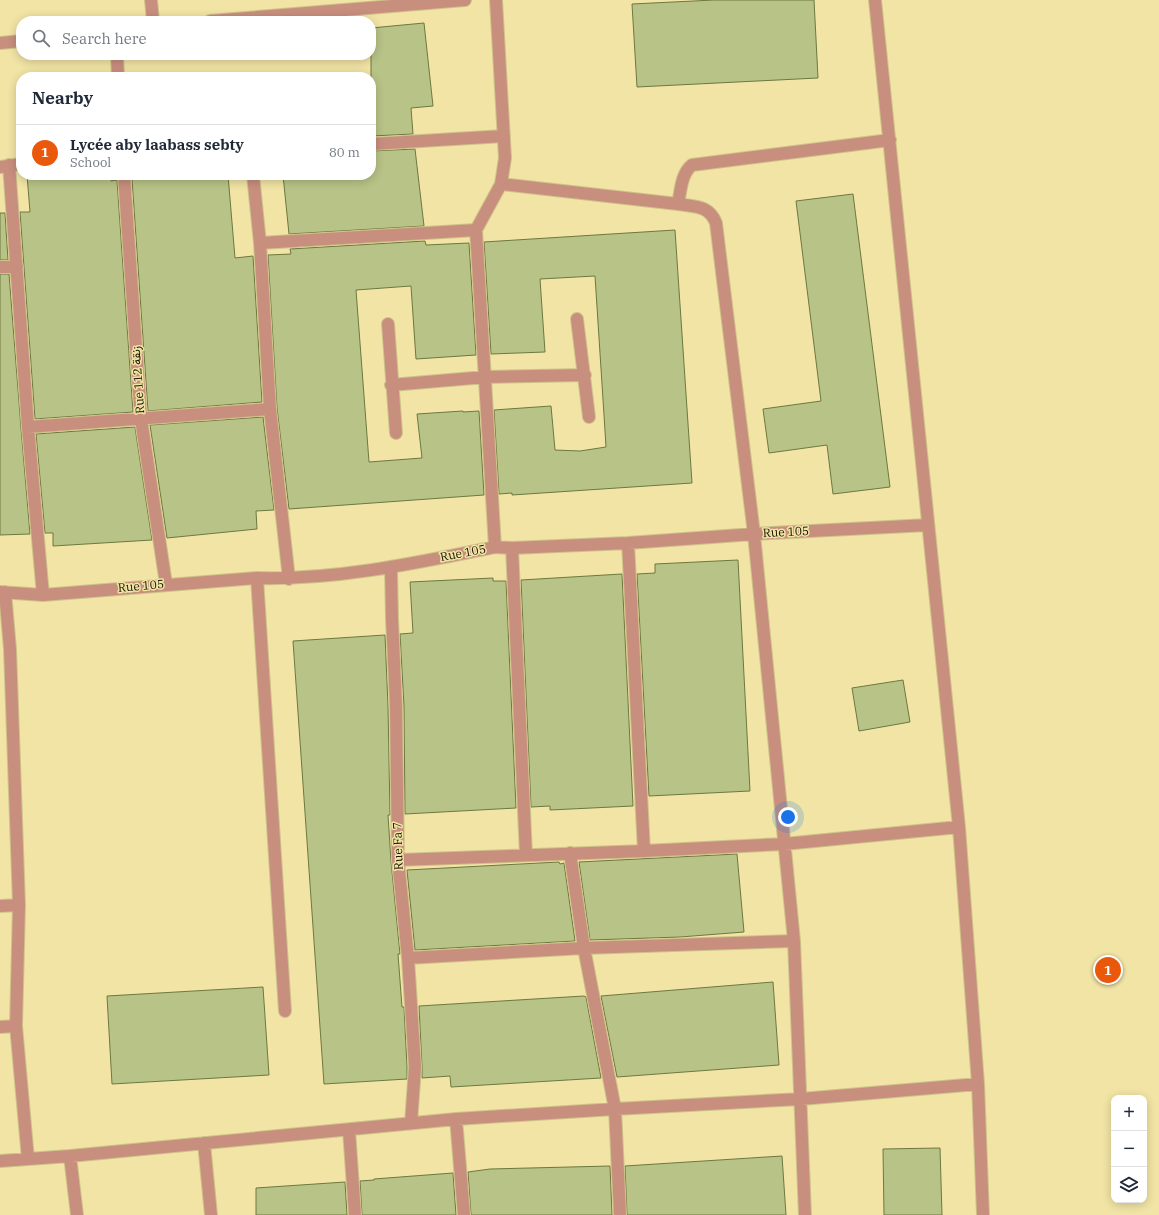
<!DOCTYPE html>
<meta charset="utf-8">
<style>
:root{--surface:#fff;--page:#f2f2f3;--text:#1f2937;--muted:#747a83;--line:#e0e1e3;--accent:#ea580c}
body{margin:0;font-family:"IBM Plex Serif",Vazirmatn,serif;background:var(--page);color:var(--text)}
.controls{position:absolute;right:12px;bottom:12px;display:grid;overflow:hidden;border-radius:8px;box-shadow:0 2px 10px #0003}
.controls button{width:36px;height:36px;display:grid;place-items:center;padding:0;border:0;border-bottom:1px solid var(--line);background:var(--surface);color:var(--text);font:20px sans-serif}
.you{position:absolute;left:788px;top:817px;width:14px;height:14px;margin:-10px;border:3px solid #fff;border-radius:50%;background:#1a73e8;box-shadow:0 0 0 6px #1a73e833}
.badge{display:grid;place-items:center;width:26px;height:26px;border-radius:50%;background:var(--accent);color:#fff;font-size:13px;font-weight:700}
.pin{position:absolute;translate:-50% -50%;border:2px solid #fff;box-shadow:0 1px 4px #0006}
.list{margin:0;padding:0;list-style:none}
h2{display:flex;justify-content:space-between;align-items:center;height:52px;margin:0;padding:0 16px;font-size:17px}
h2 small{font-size:13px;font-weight:400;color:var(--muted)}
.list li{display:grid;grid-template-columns:26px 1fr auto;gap:12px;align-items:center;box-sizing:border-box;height:56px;padding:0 16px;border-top:1px solid var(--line)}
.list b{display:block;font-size:15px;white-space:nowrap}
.list p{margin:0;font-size:13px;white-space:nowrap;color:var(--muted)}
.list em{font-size:13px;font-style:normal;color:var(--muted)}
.icon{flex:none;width:22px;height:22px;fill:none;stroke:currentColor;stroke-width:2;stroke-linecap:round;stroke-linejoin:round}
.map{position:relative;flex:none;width:1159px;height:1215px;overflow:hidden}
.search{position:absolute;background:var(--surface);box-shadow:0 2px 10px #0003;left:16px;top:16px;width:360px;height:44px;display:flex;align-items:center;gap:10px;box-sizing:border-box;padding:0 14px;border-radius:16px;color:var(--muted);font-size:15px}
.panel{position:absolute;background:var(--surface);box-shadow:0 2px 10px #0003;left:16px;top:72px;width:360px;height:108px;border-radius:16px}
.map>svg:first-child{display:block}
.building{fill:#b8c387;stroke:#6e783e}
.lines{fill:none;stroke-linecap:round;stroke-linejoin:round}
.minor-casing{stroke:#cfc38b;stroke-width:14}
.minor{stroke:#c88f7e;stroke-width:12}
.labels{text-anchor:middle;stroke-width:3;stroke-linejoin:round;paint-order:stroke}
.street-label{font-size:12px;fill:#1b1600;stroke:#f1e4a5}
</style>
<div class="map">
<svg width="1159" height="1215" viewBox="0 0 1159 1215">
<rect width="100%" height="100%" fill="#f1e4a5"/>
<path class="building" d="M714,0h100l4,78 -181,9 -5,-83z
M424,23l9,83 -22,2 2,26 -42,2v-108z
M415,149l9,77 -135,8 -6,-59h88v-24z
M27,175h83l1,6 6,-1 16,232 -98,7 -15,-207h10z
M175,175h53l7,83 18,-2 9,146 -114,9 -16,-232z
M853,194l37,293 -57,7 -6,-49 -58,8 -6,-44 58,-8 -25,-200z
M0,213h5l3,47h-8z
M675,230l17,253 -180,12v-2l-13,1 -5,-84 57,-4 4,44 25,1 26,-4 -2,-32 -9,-139 -55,3 5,73 -54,2 -7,-112z
M425,241l1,4 43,-2 7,112 -60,4 -5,-73 -55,4 13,172 53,-4 -5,-44 46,-3v1l16,-1 5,84 -195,14 -12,-101 -9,-153 23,-1 -1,-5z
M0,274h9l12,154 9,106 -30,1z
M263,417l11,93 -18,1 1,18 -90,9 -17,-113z
M135,427l17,113 -99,6v-13h-8l-9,-99z
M738,560l12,231 -101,5 -12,-222 18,-1v-9z
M622,574l11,232 -83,4v-4l-19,1 -10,-227z
M493,578v3h13l10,227 -111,6 -1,-108 -4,-72 13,-1 -3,-51z
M385,635l3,71 2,109h-2l3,46 9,93h-2l4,53h2l3,60v12l-83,5 -31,-443z
M903,680l7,42 -51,9 -7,-43z
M737,854l7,78 -64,5 -90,3 -11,-78z
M559,862l1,2 4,-1 11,78 -160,9 -8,-80z
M773,982l6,83 -162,12 -16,-81z
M263,987l6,88 -157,9 -5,-88z
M584,996l2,1 15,81 -150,9 -1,-11 -28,2v-11l-3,-61z
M940,1148l2,67h-58l-1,-66z
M782,1156l4,59h-159l-2,-49z
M610,1166l2,49h-141l-3,-43 22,-3z
M453,1173l3,42h-94l-2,-34 14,-1v-1z
M345,1182l2,33h-91v-27z"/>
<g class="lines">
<defs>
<path id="minor" d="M151,0l2,21
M875,0l84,827 19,257 5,131
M210,21l255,-21
M0,43l21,-2
M117,55l1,22
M371,144l133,-8
M9,165l19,262 15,168
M0,167l21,-3
M124,175l17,244 25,165
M253,175l7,68 10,166 19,170
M501,184l177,20c17,3 31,1 38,19l38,311 40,407 11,274
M678,204c3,-14 3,-30 14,-39l198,-25
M260,243l216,-13
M0,267h17
M577,319l12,98
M388,324l8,109
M391,385l94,-8 100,-2
M28,427l242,-18
M628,543l16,308
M495,547l-19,-317 25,-46 4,-26 -9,-158
M512,548l14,307
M391,568l1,51 4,87 2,154 10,98 7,109 -4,56
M257,578l28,433
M0,592l43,3 214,-17c80,2 159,-15 238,-31l17,1 116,-5 126,-9 174,-9
M5,592l5,57 9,256 -3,121 12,133
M570,853l14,95 31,161 5,106
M398,860l246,-9 140,-7 175,-17
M0,906l19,-1
M408,958l176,-10 210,-7
M0,1027l16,-1
M456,1119l8,96
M349,1130l6,85
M204,1143l7,72
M70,1156l7,59
M0,1161l70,-5 386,-37 159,-10 186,-10 177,-15"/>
</defs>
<use href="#minor" class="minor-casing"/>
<use href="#minor" class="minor"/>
</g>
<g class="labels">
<g class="street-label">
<text transform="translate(138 380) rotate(-94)" y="4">Rue 112 زنقة</text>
<text transform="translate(786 532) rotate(-3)" y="4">Rue 105</text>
<text transform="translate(463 553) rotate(-11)" y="4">Rue 105</text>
<text transform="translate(141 586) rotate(-5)" y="4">Rue 105</text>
<text transform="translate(398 846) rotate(-92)" y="4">Rue Fa 7</text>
</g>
</g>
</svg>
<div class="controls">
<button>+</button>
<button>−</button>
<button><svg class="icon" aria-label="layers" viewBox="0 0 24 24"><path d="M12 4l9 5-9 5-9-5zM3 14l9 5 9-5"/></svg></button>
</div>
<div class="you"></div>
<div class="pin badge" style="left:1108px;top:970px">1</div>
<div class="search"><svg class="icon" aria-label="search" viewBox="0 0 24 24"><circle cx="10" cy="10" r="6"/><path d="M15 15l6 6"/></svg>Search here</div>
<section class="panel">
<h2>Nearby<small></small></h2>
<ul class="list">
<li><span class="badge">1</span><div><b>Lycée aby laabass sebty</b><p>School</p></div><em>80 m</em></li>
</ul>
</section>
</div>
